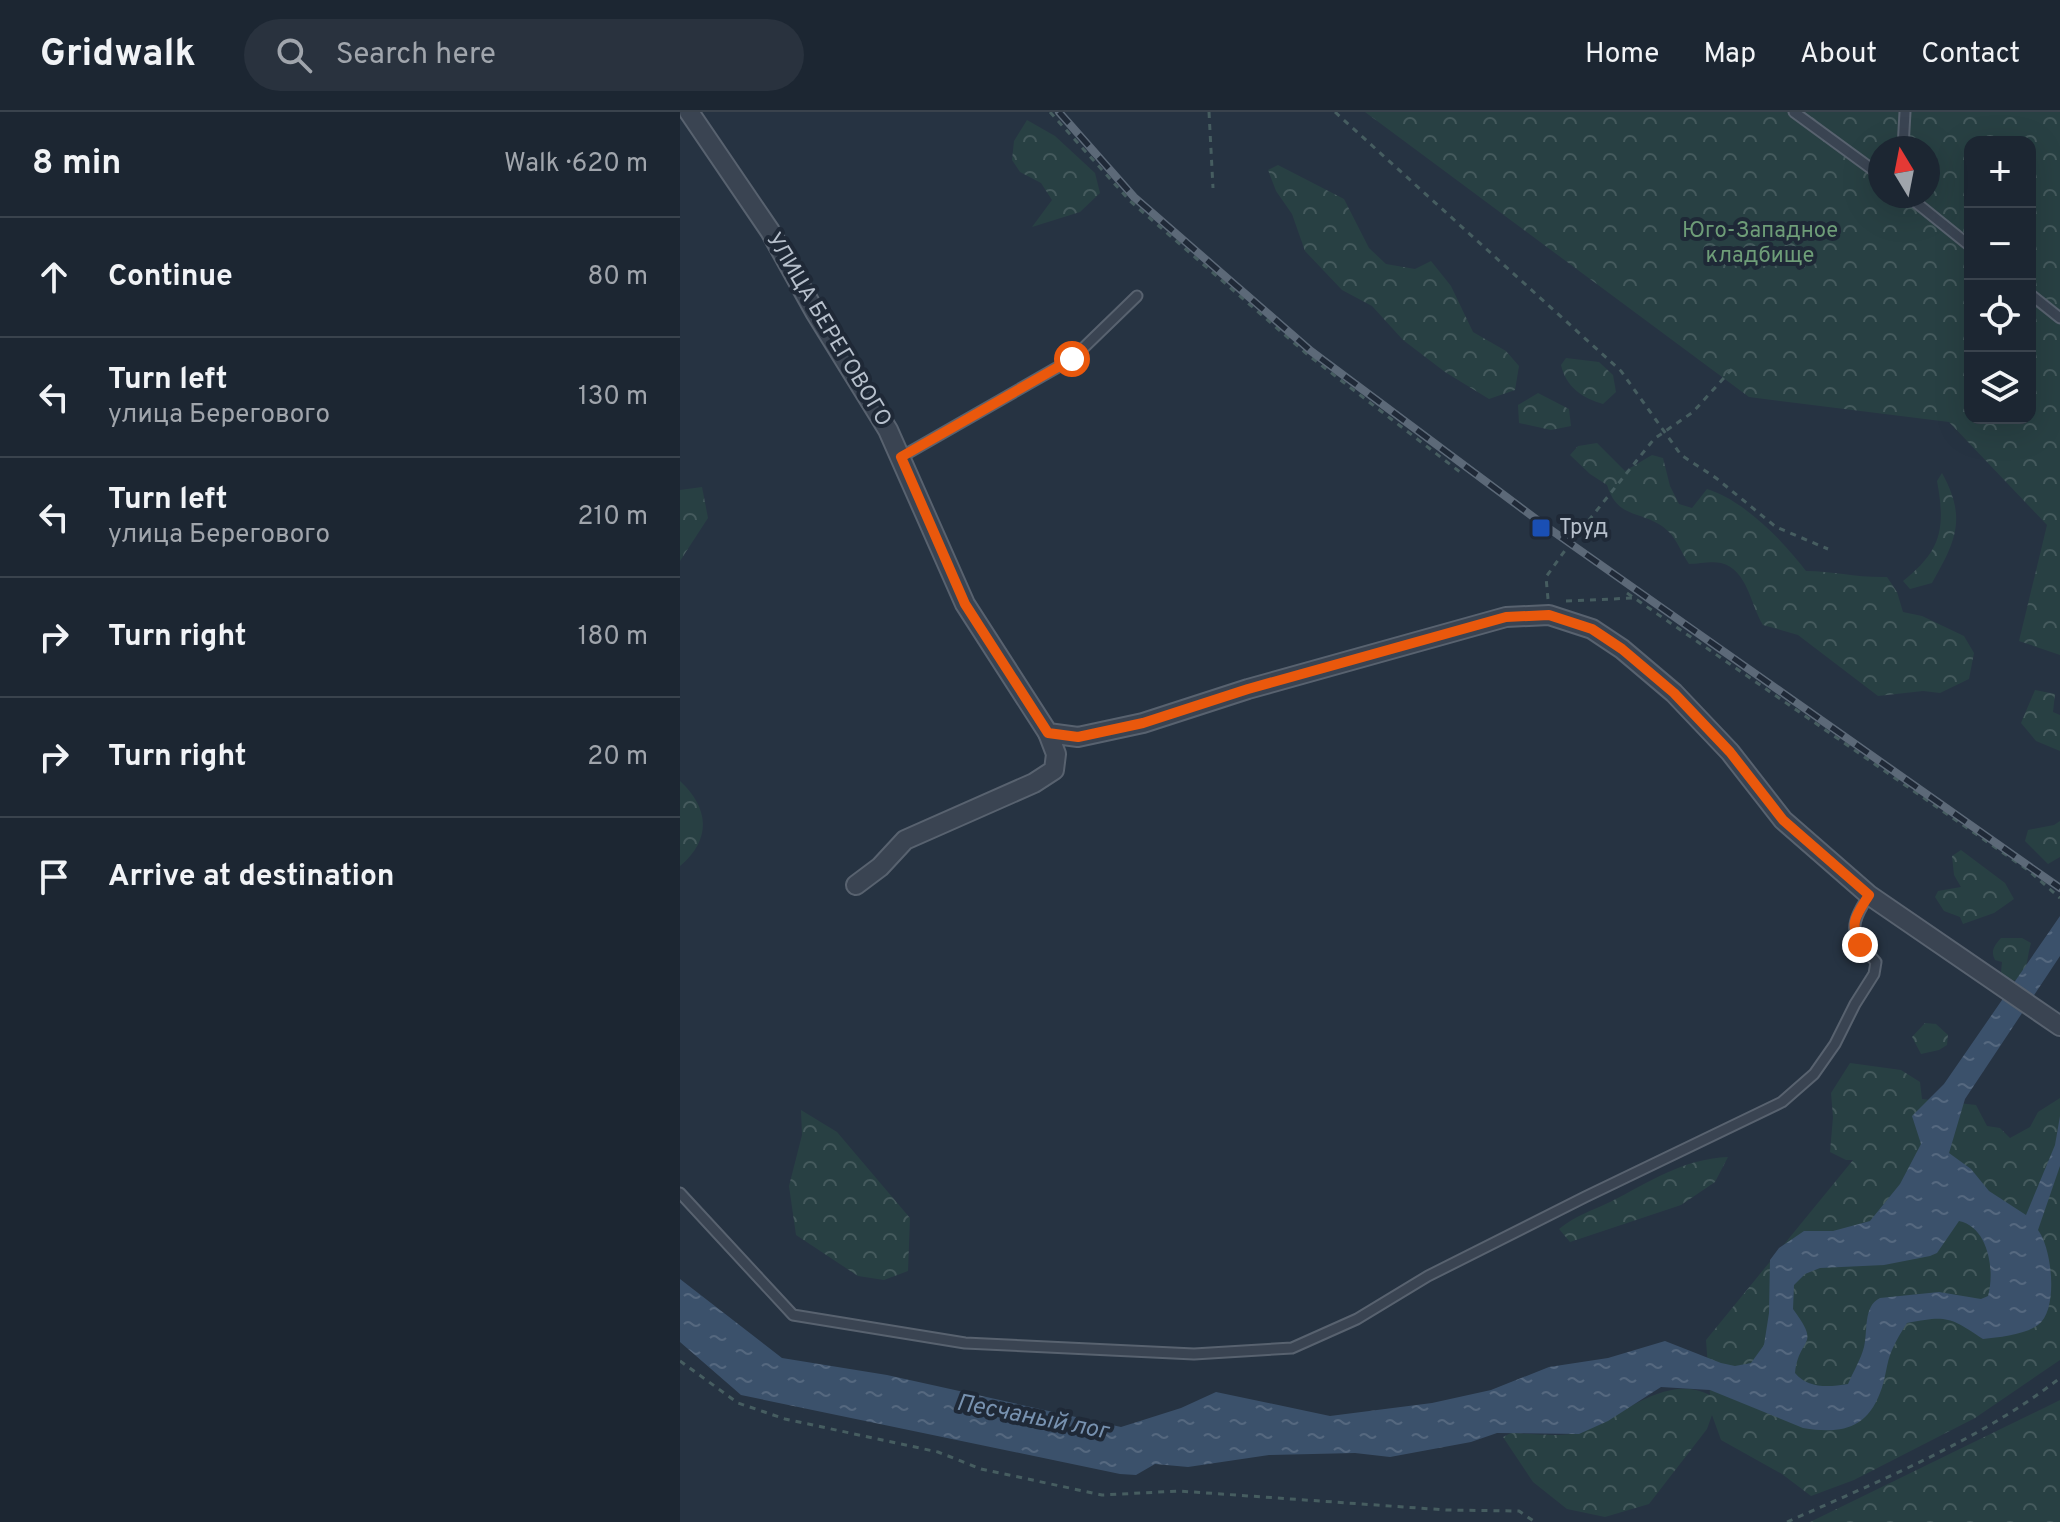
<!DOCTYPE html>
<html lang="en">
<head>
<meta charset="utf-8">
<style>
	:root { --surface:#1c2632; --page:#29323e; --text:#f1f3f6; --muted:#a0a5ac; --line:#3a434d }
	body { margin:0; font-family:Overpass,sans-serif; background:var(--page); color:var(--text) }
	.controls { position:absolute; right:24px; top:24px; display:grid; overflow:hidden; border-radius:16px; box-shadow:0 8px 32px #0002 }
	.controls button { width:72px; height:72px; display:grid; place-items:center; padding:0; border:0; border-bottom:2px solid var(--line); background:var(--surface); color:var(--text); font:40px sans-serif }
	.compass { position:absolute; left:1188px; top:24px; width:72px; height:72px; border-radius:50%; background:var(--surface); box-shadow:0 8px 32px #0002; rotate:350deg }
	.stop { position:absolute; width:24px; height:24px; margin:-18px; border:6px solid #ea580c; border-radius:50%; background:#fff }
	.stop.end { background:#ea580c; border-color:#fff; box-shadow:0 2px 8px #0008 }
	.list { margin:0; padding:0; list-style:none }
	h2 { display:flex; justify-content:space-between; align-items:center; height:104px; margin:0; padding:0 32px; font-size:34px }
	h2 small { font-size:26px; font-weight:400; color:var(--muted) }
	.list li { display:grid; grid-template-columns:52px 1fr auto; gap:24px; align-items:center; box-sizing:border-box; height:120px; padding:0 32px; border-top:2px solid var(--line) }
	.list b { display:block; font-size:30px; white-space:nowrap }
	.list p { margin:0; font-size:26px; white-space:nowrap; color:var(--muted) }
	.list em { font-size:26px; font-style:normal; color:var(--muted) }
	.icon { flex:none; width:44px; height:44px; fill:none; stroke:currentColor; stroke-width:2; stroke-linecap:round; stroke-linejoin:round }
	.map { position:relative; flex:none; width:1380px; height:1410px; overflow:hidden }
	header { display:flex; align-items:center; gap:48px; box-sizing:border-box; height:112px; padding:0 40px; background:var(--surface); border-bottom:2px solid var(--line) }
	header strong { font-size:38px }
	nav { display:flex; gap:44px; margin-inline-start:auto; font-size:28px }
	.search { width:560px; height:72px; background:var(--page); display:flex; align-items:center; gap:20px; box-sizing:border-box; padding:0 28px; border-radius:44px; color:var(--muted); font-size:30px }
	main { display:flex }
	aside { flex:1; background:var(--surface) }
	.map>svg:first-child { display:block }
	.forest { fill:url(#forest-crowns); fill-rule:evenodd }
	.water { fill:url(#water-ripples); fill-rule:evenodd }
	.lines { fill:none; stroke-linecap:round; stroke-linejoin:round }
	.service-casing { stroke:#58626f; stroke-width:13 }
	.minor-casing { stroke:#58626f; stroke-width:22 }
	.path { stroke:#465d60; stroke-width:3; stroke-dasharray:6 6; stroke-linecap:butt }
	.service { stroke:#3a4452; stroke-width:9 }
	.minor { stroke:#3a4452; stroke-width:18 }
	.rail-casing { stroke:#5c6978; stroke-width:8 }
	.rail { stroke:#1f2937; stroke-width:5; stroke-dasharray:15; stroke-linecap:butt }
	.route { stroke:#ea580c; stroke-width:10 }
	.transit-dot { fill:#1a4fb4; stroke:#1f2937; stroke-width:3 }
	.labels { text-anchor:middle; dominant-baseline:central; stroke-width:8; stroke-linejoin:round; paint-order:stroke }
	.park-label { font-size:22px; fill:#6e9d78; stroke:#1f2937 }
	.street-label { font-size:22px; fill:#b7c0cc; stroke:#1f2937 }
	.poi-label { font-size:22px; fill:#b7c0cc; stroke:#1f2937; text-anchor:start }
	.water-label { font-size:24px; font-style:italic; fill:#7791af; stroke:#1f2937 }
</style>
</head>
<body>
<header>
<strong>Gridwalk</strong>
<div class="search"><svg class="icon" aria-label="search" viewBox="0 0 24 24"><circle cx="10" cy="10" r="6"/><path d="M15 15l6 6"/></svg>Search here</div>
<nav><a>Home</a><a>Map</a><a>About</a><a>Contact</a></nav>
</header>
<main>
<aside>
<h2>8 min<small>Walk · 620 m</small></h2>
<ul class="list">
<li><svg class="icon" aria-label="ahead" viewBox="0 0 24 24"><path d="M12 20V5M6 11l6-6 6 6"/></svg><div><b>Continue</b></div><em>80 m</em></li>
<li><svg class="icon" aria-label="left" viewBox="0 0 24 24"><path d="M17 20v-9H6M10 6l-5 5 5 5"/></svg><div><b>Turn left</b><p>улица Берегового</p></div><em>130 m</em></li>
<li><svg class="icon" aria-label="left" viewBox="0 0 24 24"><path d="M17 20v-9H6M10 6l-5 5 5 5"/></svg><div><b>Turn left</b><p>улица Берегового</p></div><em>210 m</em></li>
<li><svg class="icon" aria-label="right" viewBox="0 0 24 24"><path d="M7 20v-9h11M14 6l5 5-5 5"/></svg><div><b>Turn right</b></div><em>180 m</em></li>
<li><svg class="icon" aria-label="right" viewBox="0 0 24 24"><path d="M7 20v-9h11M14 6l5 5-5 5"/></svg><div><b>Turn right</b></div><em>20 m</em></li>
<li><svg class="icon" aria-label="arrive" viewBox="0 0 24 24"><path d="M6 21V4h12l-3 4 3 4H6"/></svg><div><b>Arrive at destination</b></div></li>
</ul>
</aside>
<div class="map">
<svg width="1380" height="1410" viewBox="0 0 1380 1410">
	<defs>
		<pattern id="forest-crowns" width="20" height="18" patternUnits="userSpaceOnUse" patternTransform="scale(2)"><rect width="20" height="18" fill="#284043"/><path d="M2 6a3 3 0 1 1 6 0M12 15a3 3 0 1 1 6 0" fill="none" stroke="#455a5d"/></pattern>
		<pattern id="water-ripples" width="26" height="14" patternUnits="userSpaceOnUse" patternTransform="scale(2)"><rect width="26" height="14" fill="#3b516b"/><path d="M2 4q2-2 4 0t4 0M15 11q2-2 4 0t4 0" fill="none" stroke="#55687f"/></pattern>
	</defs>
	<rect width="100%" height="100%" fill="#263342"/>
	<g class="forest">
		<path d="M685,0H1380V543L1339,529L1367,413L1269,310L1069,285ZM1290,30H1350V306H1290ZM1200,36H1248V84H1200Z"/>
		<path d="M347,8L375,24L415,61L420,81L400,100L352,115L372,88L361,71L340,60L332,48L334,29Z"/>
		<path d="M598,53L664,87L689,136L706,152L735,157L751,149L771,174L793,220L826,239L839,254L835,278L809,287L765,260L723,228L692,194L662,178L625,139L612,102L596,79L588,58Z"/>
		<path d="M886,246L919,250L933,263L936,280L923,292C902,286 886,275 881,253Z"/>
		<path d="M858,281L889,297L891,314L871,318L839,311L838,293Z"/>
		<path d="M917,331L945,359L972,343L983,346L990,374L999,392L1012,396L1027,377C1065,389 1102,428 1126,459C1153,459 1179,466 1207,465L1217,480L1223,500L1242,504L1284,524L1294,541L1289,567L1260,581L1243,579L1198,584L1118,523L1083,513C1070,492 1068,458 1041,451C1032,449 1018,452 1009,452C1002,442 997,428 989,420C966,397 938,410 927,373L910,362L890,343L898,334Z"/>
		<path d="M1262,361C1287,406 1276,429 1252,471L1230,477L1223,469C1261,439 1266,417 1257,369Z"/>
		<path d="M22,375L28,406L0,449V378Z"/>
		<path d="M1355,578L1375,582L1373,600L1380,603V639L1356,629L1341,611Z"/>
		<path d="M0,669C29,696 32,727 0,754Z"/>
		<path d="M1380,709V745L1368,752L1345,729L1348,718L1374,713Z"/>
		<path d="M1281,738L1325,771L1334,787L1314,801L1283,812L1280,805L1264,799L1255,785L1258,779L1281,775L1274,763L1272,744Z"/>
		<path d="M1321,826H1342L1351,831C1347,844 1348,856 1341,867L1327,870L1321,860L1322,850L1315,848C1310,838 1315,833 1321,826Z"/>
		<path d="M1245,911L1256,912L1268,923L1267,933L1259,938L1241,942L1232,925Z"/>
		<path d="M1170,951L1221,958L1240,970L1242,987L1296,993L1307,1014L1320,1016L1330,1026L1350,1015L1358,1000L1380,986V1248L1295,1306L1174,1368L1131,1384L1102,1362L1041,1328L1032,1303L1027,1317L969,1392L925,1405L887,1397L853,1370L823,1325L831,1321C849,1321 883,1326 899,1320C941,1306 985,1260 1030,1283L1026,1228L1173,1048H1166L1150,1040L1153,1005L1151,981Z"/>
		<path d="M121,998L157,1020L230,1106L228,1159L204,1168L178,1164L116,1123L109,1074L122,1023Z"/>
		<path d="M1048,1045L1035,1070L1001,1093L890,1130L879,1117C895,1104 911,1099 930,1090C970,1070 1002,1047 1048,1045Z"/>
		<path d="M1380,1288V1410H1130L1364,1296Z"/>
	</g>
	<path class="water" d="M1380,804V844L1285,987L1269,1041L1291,1057L1309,1079L1346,1103L1375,1033L1380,1004V1054L1358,1118C1372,1136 1379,1198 1358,1213C1344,1223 1320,1225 1303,1227C1270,1205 1267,1203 1227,1211C1222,1219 1216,1228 1212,1238C1206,1251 1206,1267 1200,1281C1186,1318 1159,1322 1123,1316L1030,1278L981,1275L928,1309L899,1322L817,1321L791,1330L710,1345L675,1341L589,1343L508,1355L475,1352L456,1363L440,1362L61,1283L0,1230V1167L102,1246L207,1263L441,1315L501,1296L536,1280L650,1304L752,1291L811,1278L869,1255L928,1246L985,1229L1041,1251L1055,1254L1071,1251L1084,1233L1089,1201L1090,1148L1099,1136L1124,1119H1153L1190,1109L1220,1072L1241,1032L1232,1004L1264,972ZM1279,1109C1309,1115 1315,1160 1308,1184L1301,1187L1259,1180L1200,1186C1183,1194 1188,1219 1184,1235C1181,1247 1173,1260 1168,1272C1149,1275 1128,1277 1115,1261C1119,1224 1142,1236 1113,1197L1114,1173L1125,1162L1140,1156L1204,1153L1250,1144L1257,1141Z"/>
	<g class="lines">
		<g class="service-casing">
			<g id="service">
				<path d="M1114,0L1200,63"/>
				<path d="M1223,36L1225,0"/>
				<path d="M1228,84L1290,134"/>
				<path d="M1350,182L1380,206"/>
				<path d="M221,345L392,247L457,184"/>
				<path d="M0,1081L113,1203L285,1231L514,1242L612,1236L677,1207L748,1164L905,1085L1102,990L1134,962L1155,932L1175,892L1194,862L1196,850C1170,822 1168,816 1189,783"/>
			</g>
		</g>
		<g class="minor-casing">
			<g id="minor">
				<path d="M9,0L90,119L135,200L208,318L285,492L368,621L398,625L463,611L568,577L826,505L869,503L912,517L942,537L994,581L1050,640L1103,708L1189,783L1380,914"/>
				<path d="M176,773L200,755L225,728L354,671L374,658L376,642L368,621"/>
			</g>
		</g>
		<g class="path">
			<path d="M370,0L450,89L628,243L780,360"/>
			<path d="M529,0L533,76"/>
			<path d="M655,0L941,259L1001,343L1036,366L1096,415L1148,437"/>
			<path d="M901,418L974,327L1013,300L1053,256"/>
			<path d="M947,481L1348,758L1380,786"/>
			<path d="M868,487L866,465L886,437"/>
			<path d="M886,489L954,486"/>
			<path d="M0,1249L58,1291L105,1307L258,1340L301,1357L422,1383L499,1379L766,1398L839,1399L855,1410"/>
			<path d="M1107,1410C1201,1368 1299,1329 1380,1266"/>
		</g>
		<use href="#service" class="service"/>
		<use href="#minor" class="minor"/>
		<g class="rail-casing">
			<path id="rail" d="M379,0L454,85L631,239L864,413L1380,776"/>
		</g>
		<use href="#rail" class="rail"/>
	</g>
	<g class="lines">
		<path class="route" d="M392,247L221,345L285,492L368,621L398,625L463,611L568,577L826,505L869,503L912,517L942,537L994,581L1050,640L1103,708L1189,783C1176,804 1169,810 1180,833"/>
	</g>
	<rect class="transit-dot" x="851" y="406" width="20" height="20" rx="4"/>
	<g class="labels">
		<g class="park-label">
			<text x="1080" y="119">Юго-Западное<tspan x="1080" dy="25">кладбище</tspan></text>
		</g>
		<g class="street-label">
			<text transform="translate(148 218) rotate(59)">УЛИЦА БЕРЕГОВОГО</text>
		</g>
		<g class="poi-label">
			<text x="879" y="416">Труд</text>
		</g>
		<g class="water-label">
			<text transform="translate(352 1306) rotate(11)">Песчаный лог</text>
		</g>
	</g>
</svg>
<div class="controls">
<button>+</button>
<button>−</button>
<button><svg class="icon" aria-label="locate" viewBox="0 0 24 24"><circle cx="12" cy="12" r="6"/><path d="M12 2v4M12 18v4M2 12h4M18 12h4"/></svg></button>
<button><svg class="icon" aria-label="layers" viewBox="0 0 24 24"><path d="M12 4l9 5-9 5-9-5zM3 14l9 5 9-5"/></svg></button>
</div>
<svg class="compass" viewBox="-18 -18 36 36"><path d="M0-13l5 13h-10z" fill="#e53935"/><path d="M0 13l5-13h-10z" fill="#a0a5ac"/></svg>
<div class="stop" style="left:392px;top:247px"></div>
<div class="stop end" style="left:1180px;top:833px"></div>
</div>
</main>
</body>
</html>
